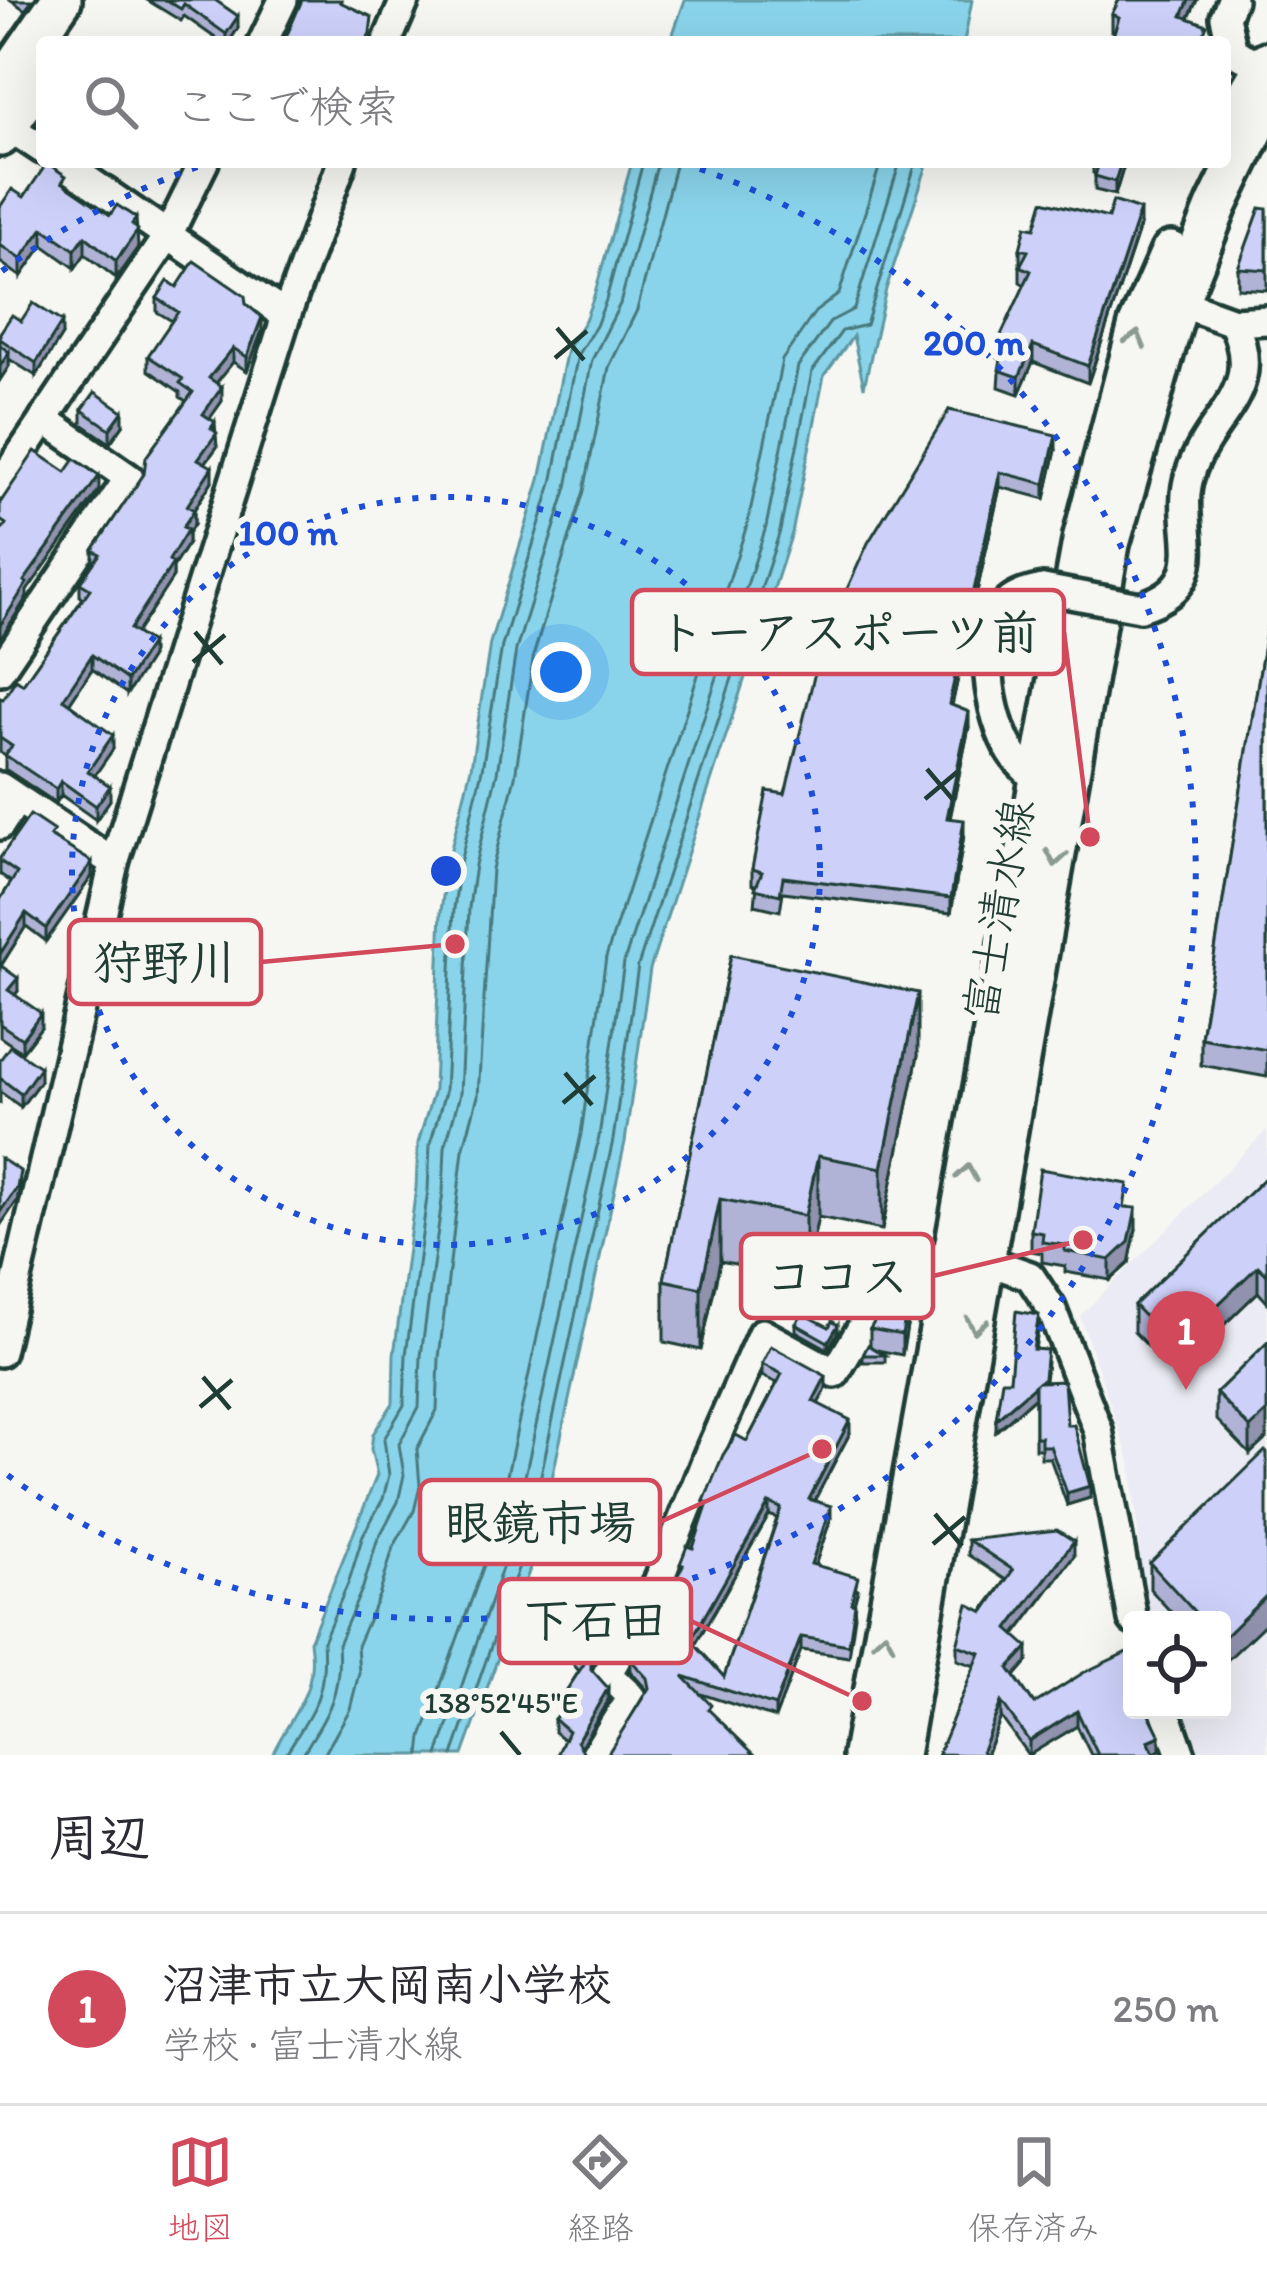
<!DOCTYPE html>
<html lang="ja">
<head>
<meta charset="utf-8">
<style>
	:root { --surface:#fff; --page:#f2f2f3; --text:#2b2b33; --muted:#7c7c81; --line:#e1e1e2; --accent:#d1495b }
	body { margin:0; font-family:Itim,"Klee One",sans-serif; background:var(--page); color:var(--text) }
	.controls { position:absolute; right:36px; bottom:36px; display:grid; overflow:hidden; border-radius:12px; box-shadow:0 12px 48px #0002 }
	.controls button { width:108px; height:108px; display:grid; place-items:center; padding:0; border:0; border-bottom:3px solid var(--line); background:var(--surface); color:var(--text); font:60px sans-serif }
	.you { position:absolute; left:561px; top:672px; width:42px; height:42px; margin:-30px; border:9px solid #fff; border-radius:50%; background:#1a73e8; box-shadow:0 0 0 18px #1a73e833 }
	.badge { display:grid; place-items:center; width:78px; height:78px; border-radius:50%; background:var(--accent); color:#fff; font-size:39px; font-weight:700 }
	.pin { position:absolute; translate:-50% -99px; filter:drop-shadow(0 3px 6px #0008) }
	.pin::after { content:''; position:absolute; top:63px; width:42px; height:36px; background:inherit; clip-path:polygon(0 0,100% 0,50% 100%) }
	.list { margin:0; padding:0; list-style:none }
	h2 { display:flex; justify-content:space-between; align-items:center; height:156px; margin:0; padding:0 48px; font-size:51px }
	h2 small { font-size:39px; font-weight:400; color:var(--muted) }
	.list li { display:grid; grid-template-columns:78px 1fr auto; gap:36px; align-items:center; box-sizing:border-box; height:192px; padding:0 48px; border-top:3px solid var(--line) }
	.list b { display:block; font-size:45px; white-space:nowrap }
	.list p { margin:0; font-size:39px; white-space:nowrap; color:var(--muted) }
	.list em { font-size:39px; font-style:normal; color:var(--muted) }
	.icon { flex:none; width:66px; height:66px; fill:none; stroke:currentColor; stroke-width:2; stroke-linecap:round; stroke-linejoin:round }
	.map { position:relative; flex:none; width:1267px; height:1755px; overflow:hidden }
	.search { position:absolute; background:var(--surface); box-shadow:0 12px 48px #0002; left:36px; right:36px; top:36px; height:132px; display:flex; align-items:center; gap:30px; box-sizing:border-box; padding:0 42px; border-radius:12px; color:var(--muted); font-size:45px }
	.sheet { height:348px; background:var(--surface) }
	nav { display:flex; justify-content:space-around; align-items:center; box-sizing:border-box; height:168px; border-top:3px solid var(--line); background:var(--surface); font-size:33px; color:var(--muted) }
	nav a { display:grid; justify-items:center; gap:6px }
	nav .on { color:var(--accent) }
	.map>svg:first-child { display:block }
	.built { fill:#eaebf4 }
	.water { fill:#8ad4eb; stroke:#5f98a2; stroke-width:3 }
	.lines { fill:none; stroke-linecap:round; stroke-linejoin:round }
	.shore { stroke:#4a797d; stroke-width:3 }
	.minor-casing { stroke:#1f3d34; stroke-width:36 }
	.secondary-casing { stroke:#1f3d34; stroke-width:48 }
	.minor { stroke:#f6f6f2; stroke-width:27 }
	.secondary { stroke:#f6f6f2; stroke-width:39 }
	.minor-bridge-casing { stroke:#1f3d34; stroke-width:36; stroke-linecap:butt }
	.minor-bridge { stroke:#f6f6f2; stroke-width:27 }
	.wall { fill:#b0b3d6; stroke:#1f3d34; stroke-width:3; fill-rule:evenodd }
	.shaded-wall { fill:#9092ae; stroke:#1f3d34; stroke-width:3 }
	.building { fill:#cdd0f9; stroke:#1f3d34; stroke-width:3; fill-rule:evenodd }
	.oneway { stroke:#8a9a93 }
	.ticks { fill:none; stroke:#1f3d34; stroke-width:4.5 }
	.ring { fill:none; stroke:#1d4ed8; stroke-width:6; stroke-dasharray:6 12 }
	.labels { text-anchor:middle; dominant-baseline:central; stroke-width:12; stroke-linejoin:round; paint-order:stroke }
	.street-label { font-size:45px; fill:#1f3d34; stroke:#f6f6f2 }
	.ticks-label { font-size:30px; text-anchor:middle; fill:#1f3d34; stroke:#f6f6f2; stroke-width:12; stroke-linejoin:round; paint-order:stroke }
	.centre { fill:#1d4ed8; stroke:#f6f6f2; stroke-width:6 }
	.ring-label { font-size:36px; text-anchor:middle; font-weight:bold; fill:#1d4ed8; stroke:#f6f6f2; stroke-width:12; stroke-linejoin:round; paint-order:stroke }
	.leader { fill:none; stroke:#d1495b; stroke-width:4.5 }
	.callout-dot { fill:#d1495b; stroke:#f6f6f2; stroke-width:4.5 }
	.callout { fill:#f6f6f2; stroke:#d1495b; stroke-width:4.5 }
	.callout-label { font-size:48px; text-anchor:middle; font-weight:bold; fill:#1f3d34 }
</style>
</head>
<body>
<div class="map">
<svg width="1267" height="1755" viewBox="0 0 1267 1755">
	<rect width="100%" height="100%" fill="#f6f6f2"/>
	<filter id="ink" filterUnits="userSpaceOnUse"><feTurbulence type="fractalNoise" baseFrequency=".00833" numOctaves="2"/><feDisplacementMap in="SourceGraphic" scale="24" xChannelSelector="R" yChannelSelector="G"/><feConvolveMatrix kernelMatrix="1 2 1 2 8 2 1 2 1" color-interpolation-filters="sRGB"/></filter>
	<g filter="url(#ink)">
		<path class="built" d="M1267,1130V1755H1195L1180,1710H1222V1620H1151L1145,1601L1131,1464L1080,1316Z"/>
		<g class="water">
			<path d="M685,0H972L964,42H670Z"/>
			<path d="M632,162H928L886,289L864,387L853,336L824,376L792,533L650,969L625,1142L536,1552L463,1755H272C293,1710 318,1695 310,1641L377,1475L371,1449L373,1434L393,1403L394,1355L416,1188L418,1143L434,1090L441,911L448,861L471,768L490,643L540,480L567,349L585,320L594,296Z"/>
		</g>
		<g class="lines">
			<g class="shore">
				<path d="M285,1755C313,1710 327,1696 323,1641L349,1581L363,1535L383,1499L389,1475L384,1439L404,1405L406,1355L428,1190L430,1145L445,1092L454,909L460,863L482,770L502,646L552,483L578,354L596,326L606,300L643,162"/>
				<path d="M302,1755C328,1714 342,1693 338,1644L363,1587L377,1541L398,1502L404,1475L399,1444L419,1407L421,1356L443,1192L445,1147L460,1094L469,908L475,865L497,773L516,650L567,487L592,360L620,304L658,162"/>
				<path d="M324,1755L350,1709L359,1673L357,1646L380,1593L393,1548L414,1511L420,1486L417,1449L437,1410L439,1358L463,1150L478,1096L492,869L515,777L534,653L584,491L609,367L637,310L676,162"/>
				<path d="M420,1755L422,1737L493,1540L581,1134L606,957L748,522L782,360L815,312L839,294L881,162"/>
				<path d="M438,1755L510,1545L599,1137L624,962L766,527L798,366L831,321L854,309L900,162"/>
				<path d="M453,1755L525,1549L613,1140L638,966L780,531L812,372L842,331L866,325L916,162"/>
			</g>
			<g class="minor-casing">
				<g id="minor">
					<path d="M1232,0L1225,17L1233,52L1267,68"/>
					<path d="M263,42L283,0"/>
					<path d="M387,42L405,0"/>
					<path d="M0,121L42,149"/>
					<path d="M61,162L286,316"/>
					<path d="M1178,302L1233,322L1267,320"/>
					<path d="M0,485L168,235L204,162"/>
					<path d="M1140,607C1220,583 1172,526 1190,474C1209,414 1267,393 1233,322"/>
					<path d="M0,670L129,478L44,419"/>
					<path d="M1037,780C1029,772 1018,763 1012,753C989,718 975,634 1008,603C1018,594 1031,592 1043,589"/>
					<path d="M0,787L114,863"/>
					<path d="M0,825L17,799"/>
					<path d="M0,1352L114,863L286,316L342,162"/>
					<path d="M1165,1710L1181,1755"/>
					<path d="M595,1755L631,1697L607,1674L650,1602L709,1453L762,1333L835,1373L893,1275L914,1260L952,1255L987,1261L1030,1276L1051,1308L1098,1430L1133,1620"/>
				</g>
			</g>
			<g class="secondary-casing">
				<g id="secondary">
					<path d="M0,89L61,0"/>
					<path d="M1234,119L1267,62"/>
					<path d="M0,136L42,74"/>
					<path d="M863,1755L1084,536L1139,325L1171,252"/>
					<path d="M898,1755L1109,544L1178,302L1217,205L1267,102"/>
				</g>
			</g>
			<use href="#minor" class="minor"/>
			<use href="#secondary" class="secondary"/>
			<g class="minor-bridge-casing">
				<path id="minor-bridge" d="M1043,589L1140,607"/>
			</g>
			<use href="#minor-bridge" class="minor-bridge"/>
		</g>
		<g class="wall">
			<path d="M11,0H33L25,10Z"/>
			<path d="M147,0H215L238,28L229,42H221L184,16L181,21Z"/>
			<path d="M1119,0H1197L1189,18L1207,41L1112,31V14Z"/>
			<path d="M1093,162H1125L1115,195L1095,190V174L1093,173Z"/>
			<path d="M66,185L110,215L136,228L138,247L116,278L85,254L75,268L43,245L21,277L0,262V207L24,197Z"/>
			<path d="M1267,209V290L1238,288V268Z"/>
			<path d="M1140,226L1088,383L1033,362L1019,394L999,387L1001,359L998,358V342L1025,285L1020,282V249L1035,228Z"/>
			<path d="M177,287L246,304L262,331L247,371L233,362L216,383L222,401L209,419L215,431L217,447L205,463L212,481L194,510V524L188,533V543L173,567V577L136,633L151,657L127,694L92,669L69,704L113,749L95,775L110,800L96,820L61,795L56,803L5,769V755L0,752V697L3,699L23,684L83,598L80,596V583L93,564V550L144,474L186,401L180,397V392L148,370V356L172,321L157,312V298Z"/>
			<path d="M21,321L62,335L36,376L9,359V366L0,380V333Z"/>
			<path d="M82,410L123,425L110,443L82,424Z"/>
			<path d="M949,410L1056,450L1045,499L1000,487L952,705L969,727L950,818L964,835L951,913L783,892L780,911L755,905L757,886L752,884V869Z"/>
			<path d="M1267,626V1077L1201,1065V1038Z"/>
			<path d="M54,838L92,876L46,941L26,926L1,966L18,991L15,995L41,1027L22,1052L0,1037V900L11,882L0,874V858Z"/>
			<path d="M731,955L918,1055L882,1230L818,1217L805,1278L720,1261L701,1350L664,1342V1280Z"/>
			<path d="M0,1060L40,1081L21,1107L0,1092V1105Z"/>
			<path d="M1267,1176V1302L1258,1292L1174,1373L1134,1332V1305Z"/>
			<path d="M1128,1207L1136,1229L1129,1263L1110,1280L1065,1272V1266L1042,1262V1253L1031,1251V1231Z"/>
			<path d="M915,1281L902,1355L877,1350L885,1355V1362H863V1355L870,1346V1329Z"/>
			<path d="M796,1324L838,1332L828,1349L796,1331Z"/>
			<path d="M1039,1326L1035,1349L1047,1362L1045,1381L1067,1425L1090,1498L1067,1505L1050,1458H1041V1449H1035V1397L996,1431L1010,1380Z"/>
			<path d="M1267,1343L1250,1454L1216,1419V1393Z"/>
			<path d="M762,1364L826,1389L818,1403L850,1433L814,1500L831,1518L815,1565L858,1589L854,1604L855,1616L849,1657L801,1650L775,1718L701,1694L610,1753L647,1690L630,1671V1659L654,1651L675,1615L666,1610V1598L680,1572V1564L693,1548L704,1513V1501L747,1441L777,1383L762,1376ZM769,1515L777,1518L724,1677L695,1645Z"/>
			<path d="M968,1540L1074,1556L1015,1635L1028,1661L1015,1676L1034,1704L1132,1710L1160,1750L1154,1753L1155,1755H1091L1077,1726L1028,1755L1001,1717L986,1755H938L975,1666L957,1660V1645L1006,1580L968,1555Z"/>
			<path d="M1150,1563L1222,1620H1178L1150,1589Z"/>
			<path d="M599,1602L629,1603L591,1666V1669L608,1700L581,1747L564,1740L554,1732V1719L557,1716V1705L579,1671L573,1664V1652L583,1642L602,1616L599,1615Z"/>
		</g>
		<g class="shaded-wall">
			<path d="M1189,0H1197L1182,32V16Z"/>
			<path d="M238,16V28L229,42H226V34Z"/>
			<path d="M1121,162H1125L1115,195V182Z"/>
			<path d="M1140,210V226L1088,383V366Z"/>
			<path d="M136,218L138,247L116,278V261L132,224Z"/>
			<path d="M43,228V245L21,277V259Z"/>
			<path d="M85,236V254L75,268V250Z"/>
			<path d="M262,317V331L247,371V357Z"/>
			<path d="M62,322V335L36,376V363Z"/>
			<path d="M1033,345V362L1019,394V377Z"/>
			<path d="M233,348V362L209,392V378Z"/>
			<path d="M9,352V366L0,380V366Z"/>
			<path d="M222,387V401L203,428V414Z"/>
			<path d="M123,411V425L110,443V429Z"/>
			<path d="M215,422L217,447L198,473V459Z"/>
			<path d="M1056,435V450L1045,499V484Z"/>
			<path d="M212,467V481L194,510V524L188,533V543L173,567V577L130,643V629L169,560L183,527L187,506Z"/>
			<path d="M1000,472V487L949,719V704Z"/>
			<path d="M99,476V490L27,591V597L0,640V626L24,581Z"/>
			<path d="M151,643V657L127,694V680Z"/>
			<path d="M92,655V669L63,713V699Z"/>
			<path d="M969,712V727L947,833V818Z"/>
			<path d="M113,735V749L88,785V771Z"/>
			<path d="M61,781V795L56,803V789Z"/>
			<path d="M110,786V800L96,820V806Z"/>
			<path d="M964,820V835L951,913V898Z"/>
			<path d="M92,862V876L46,941V928Z"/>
			<path d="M26,913V926L0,967V954Z"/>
			<path d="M18,978V991L8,1004V990Z"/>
			<path d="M918,993V1055L882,1230V1168Z"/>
			<path d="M41,1013V1027L22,1052V1039Z"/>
			<path d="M40,1067V1081L21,1107V1094Z"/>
			<path d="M818,1156V1217L805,1278V1216Z"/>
			<path d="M20,1171V1185L17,1201L0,1226V1212Z"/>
			<path d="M720,1199V1261L701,1350V1288Z"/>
			<path d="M1136,1208V1229L1129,1263L1110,1280V1260Z"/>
			<path d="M915,1261V1281L902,1355V1335Z"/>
			<path d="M1258,1266V1292L1174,1373V1347Z"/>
			<path d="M838,1325V1332L828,1349V1342Z"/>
			<path d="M826,1376V1389L813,1413V1401Z"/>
			<path d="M1035,1385V1397L996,1431V1419Z"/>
			<path d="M1267,1412V1438L1250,1454V1428Z"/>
			<path d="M850,1420V1433L809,1511V1499Z"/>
			<path d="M1090,1486V1498L1067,1505V1493Z"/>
			<path d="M769,1503V1515L691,1652V1640Z"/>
			<path d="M831,1506V1518L811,1577V1564Z"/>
			<path d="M1074,1541V1556L1008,1644V1629Z"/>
			<path d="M629,1591V1603L591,1666V1653Z"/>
			<path d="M1267,1595V1622L1222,1665V1639Z"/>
			<path d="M801,1637V1650L775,1718V1706Z"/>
			<path d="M1028,1647V1661L1009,1683V1668Z"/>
			<path d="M608,1688V1700L577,1753V1741Z"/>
			<path d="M1001,1702V1717L986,1755H982V1750Z"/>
			<path d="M1077,1711V1726L1029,1755V1741Z"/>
			<path d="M1160,1736V1750L1150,1755L1148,1741Z"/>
		</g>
		<g class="building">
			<path d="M166,0H215L238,16L226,34L184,4L181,9Z"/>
			<path d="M302,0H341L340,2L372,17L370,33L366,42H284Z"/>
			<path d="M1119,0H1189L1182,16L1207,25L1200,42H1111L1119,17L1112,14Z"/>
			<path d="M1099,162H1121L1115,182L1095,176Z"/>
			<path d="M47,163L66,176L62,182L110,215L117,205L136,218L132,224L138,230L116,261L85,236L75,250L43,228L21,259L0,245V207L12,189L24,197Z"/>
			<path d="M1043,201L1108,218L1113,201L1140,210L1088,366L1033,345L1019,377L999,370L1004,344L998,342L1031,271L1020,266L1028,251L1020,249L1026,226L1035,228Z"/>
			<path d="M1260,208L1267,209V270L1238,268Z"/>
			<path d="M194,261L245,296L246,304L262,317L247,357L233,348L209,378L222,387L203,414L215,422L211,428L217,433L198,459L212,467L187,506L194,510L183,527L188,529L169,560L173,563L130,629L151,643L127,680L92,655L63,699L113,735L88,771L110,786L96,806L61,781L56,789L5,755L12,746L0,738V697L3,699L16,679L23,684L90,589L80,583L100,554L93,550L144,474L146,457L193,392L180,383L183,379L148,356L178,312L157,298L168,281L177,287Z"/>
			<path d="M33,303L62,322L36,363L0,339V333L12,315L21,321Z"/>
			<path d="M0,345L9,352L0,366Z"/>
			<path d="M95,392L123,411L110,429L82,410Z"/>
			<path d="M949,410L1056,435L1045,484L1000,472L949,704L969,712L947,818L964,820L951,898L783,877L780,895L755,889L762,872L752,869L767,791L785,794L822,644L868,543Z"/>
			<path d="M35,451L66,472L75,459L99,476L24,581L27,583L0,626V533L6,524L0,520V503Z"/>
			<path d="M1267,626V1050L1201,1038Z"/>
			<path d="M30,815L54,831L50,836L92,862L46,928L26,913L0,954V900L17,873L0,861V858Z"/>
			<path d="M731,955L918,993L882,1168L818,1156L805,1216L720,1199L701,1288L664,1280Z"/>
			<path d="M0,965L18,978L8,990L41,1013L22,1039L0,1024Z"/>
			<path d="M10,1046L40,1067L21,1094L0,1078V1060Z"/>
			<path d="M0,1158L20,1171L17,1188L0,1212Z"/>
			<path d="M1040,1169L1128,1184L1124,1207L1136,1208L1129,1242L1110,1260L1065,1251V1245L1042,1242L1043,1233L1031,1231Z"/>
			<path d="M1267,1176V1275L1258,1266L1174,1347L1134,1305Z"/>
			<path d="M915,1261L902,1335L870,1329L906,1268Z"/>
			<path d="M1016,1311L1039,1315L1033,1349L1047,1350L1044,1378L1039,1382L1064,1381L1067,1425H1074L1090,1486L1067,1493L1050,1446H1041V1437H1035V1385L996,1419L1002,1380H1010Z"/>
			<path d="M802,1313L829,1327L832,1321L838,1325L828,1342L796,1324Z"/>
			<path d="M1267,1343V1412L1250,1428L1216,1393Z"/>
			<path d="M868,1345L885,1355H863Z"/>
			<path d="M771,1346L826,1376L813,1401L850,1420L809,1499L831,1506L811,1564L858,1577L851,1603L855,1604L849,1645L801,1637L775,1706L683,1676L711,1705L708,1709L755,1755H607L649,1688L647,1678L630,1659L640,1642L654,1651L680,1605L666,1598L683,1565L680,1564L687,1546L693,1548L708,1503L704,1501L723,1455L736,1435L747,1441L782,1374L762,1364ZM769,1503L781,1508L724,1677L691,1640Z"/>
			<path d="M1265,1451L1267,1453V1595L1222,1639V1620H1202L1150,1563Z"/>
			<path d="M1057,1530L1074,1541L1008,1629L1028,1647L1009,1668L1034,1704L1083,1673L1129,1651L1132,1657V1710H1147L1160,1736L1148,1741L1155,1755H1098L1077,1711L1029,1741L1001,1702L982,1750L984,1755L938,1754L980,1653L957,1645L968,1604L984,1612L1013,1570L968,1540Z"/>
			<path d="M609,1582L629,1591L591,1653V1669L608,1688L577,1741L585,1755H557L568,1731L554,1719L563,1709L557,1705L584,1664L573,1652L583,1642L588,1629L611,1608L599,1602Z"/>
		</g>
		<defs><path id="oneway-chevron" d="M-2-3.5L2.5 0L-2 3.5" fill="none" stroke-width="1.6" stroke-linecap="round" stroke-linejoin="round" transform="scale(3)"/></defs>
		<g class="oneway">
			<use href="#oneway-chevron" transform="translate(1136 339) rotate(-74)"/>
			<use href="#oneway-chevron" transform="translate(1056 858) rotate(100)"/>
			<use href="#oneway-chevron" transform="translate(967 1173) rotate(-80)"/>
			<use href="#oneway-chevron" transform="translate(976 1325) rotate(100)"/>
			<use href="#oneway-chevron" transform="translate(884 1640) rotate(-80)"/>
		</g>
	</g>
	<path class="ticks" d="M557,328L584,360M555,358L587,331M195,632L222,664M193,662L225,635M927,769L954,801M925,799L957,772M565,1073L592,1105M563,1103L595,1076M203,1377L230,1409M200,1407L232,1380M935,1514L962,1546M933,1544L965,1517M501,1732L520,1755"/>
	<g class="ring">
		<circle cx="446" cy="871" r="374"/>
		<path d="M2 271A747 747 0 0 1 209 163M683 163A747 747 0 1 1 2 1471"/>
	</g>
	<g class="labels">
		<g class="street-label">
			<text transform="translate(998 910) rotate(-80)">富士清水線</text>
		</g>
	</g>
	<g class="ticks-label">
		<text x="501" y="1713">138°52'45"E</text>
	</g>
	<circle cx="446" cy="871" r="18" class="centre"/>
	<g class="ring-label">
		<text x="974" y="355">200 m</text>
		<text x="288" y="545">100 m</text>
	</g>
	<path class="leader" d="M1090 837L1064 632M455 944L261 962M1083 1240L933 1276M822 1449L660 1522M862 1701L691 1621"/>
	<g class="callout-dot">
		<circle cx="1090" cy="837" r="12"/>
		<circle cx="455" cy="944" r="12"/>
		<circle cx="1083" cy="1240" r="12"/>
		<circle cx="822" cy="1449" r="12"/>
		<circle cx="862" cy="1701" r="12"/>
	</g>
	<g class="callout">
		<rect x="632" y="590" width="432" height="84" rx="12"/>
		<rect x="69" y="920" width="192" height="84" rx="12"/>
		<rect x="741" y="1234" width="192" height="84" rx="12"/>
		<rect x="420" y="1480" width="240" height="84" rx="12"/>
		<rect x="499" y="1579" width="192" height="84" rx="12"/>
	</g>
	<g class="callout-label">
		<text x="848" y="649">トーアスポーツ前</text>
		<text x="165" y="979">狩野川</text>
		<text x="837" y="1293">ココス</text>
		<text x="540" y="1539">眼鏡市場</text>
		<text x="595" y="1637">下石田</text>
	</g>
</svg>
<div class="controls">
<button><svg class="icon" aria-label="locate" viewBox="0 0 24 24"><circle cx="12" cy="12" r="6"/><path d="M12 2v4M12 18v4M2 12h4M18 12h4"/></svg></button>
</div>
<div class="you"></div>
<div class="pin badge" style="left:1186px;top:1390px">1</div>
<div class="search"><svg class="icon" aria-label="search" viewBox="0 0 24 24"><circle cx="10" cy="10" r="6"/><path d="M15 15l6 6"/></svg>ここで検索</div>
</div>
<section class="sheet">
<h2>周辺<small></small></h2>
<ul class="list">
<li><span class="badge">1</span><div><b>沼津市立大岡南小学校</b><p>学校 · 富士清水線</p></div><em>250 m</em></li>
</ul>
</section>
<nav>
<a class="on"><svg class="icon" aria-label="map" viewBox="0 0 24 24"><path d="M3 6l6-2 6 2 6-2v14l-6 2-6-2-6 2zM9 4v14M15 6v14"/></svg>地図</a>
<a><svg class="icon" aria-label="directions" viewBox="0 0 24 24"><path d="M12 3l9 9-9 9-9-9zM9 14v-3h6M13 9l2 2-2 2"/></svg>経路</a>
<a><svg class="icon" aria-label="saved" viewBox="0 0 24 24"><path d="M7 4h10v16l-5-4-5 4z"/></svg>保存済み</a>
</nav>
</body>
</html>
